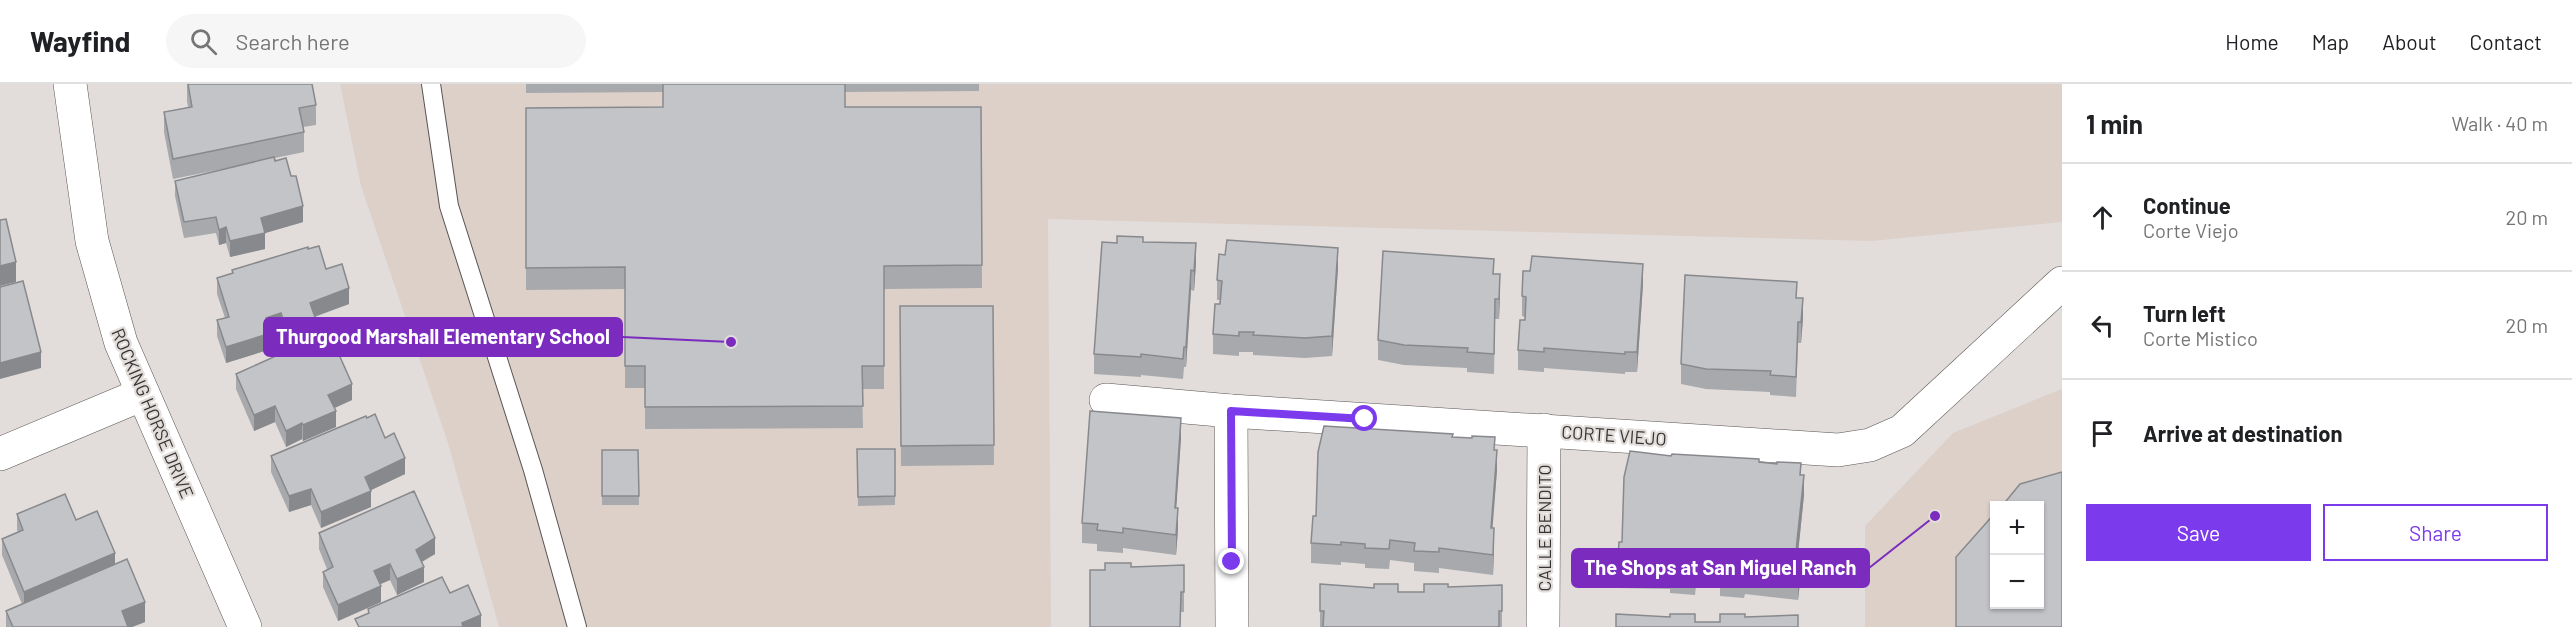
<!DOCTYPE html>
<html lang="en">
<head>
<meta charset="utf-8">
<style>
	:root { --surface:#fff; --page:#f6f6f6; --text:#202124; --muted:#757577; --line:#e0e0e0; --accent:#7c3aed }
	body { margin:0; font-family:Barlow,sans-serif; background:var(--page); color:var(--text) }
	.controls { position:absolute; right:18px; bottom:18px; display:grid; overflow:hidden; border-radius:0px; box-shadow:0 2px 4px #0004 }
	.controls button { width:54px; height:54px; display:grid; place-items:center; padding:0; border:0; border-bottom:2px solid var(--line); background:var(--surface); color:var(--text); font:30px sans-serif }
	.stop { position:absolute; width:18px; height:18px; margin:-14px; border:4px solid #7c3aed; border-radius:50%; background:#fff }
	.stop.end { background:#7c3aed; border-color:#fff; box-shadow:0 2px 6px #0008 }
	.list { margin:0; padding:0; list-style:none }
	h2 { display:flex; justify-content:space-between; align-items:center; height:78px; margin:0; padding:0 24px; font-size:26px }
	h2 small { font-size:20px; font-weight:400; color:var(--muted) }
	.list li { display:grid; grid-template-columns:39px 1fr auto; gap:18px; align-items:center; box-sizing:border-box; height:108px; padding:0 24px; border-top:2px solid var(--line) }
	.list b { display:block; font-size:22px; white-space:nowrap }
	.list p { margin:0; font-size:20px; white-space:nowrap; color:var(--muted) }
	.list em { font-size:20px; font-style:normal; color:var(--muted) }
	.actions { display:flex; gap:12px; padding:18px 24px }
	.actions a { flex:1; padding:14px 0; border:2px solid var(--accent); border-radius:0px; text-align:center; font-size:21px; color:var(--accent) }
	.actions .main { background:var(--accent); color:#fff }
	.icon { flex:none; width:33px; height:33px; fill:none; stroke:currentColor; stroke-width:2; stroke-linecap:round; stroke-linejoin:round }
	.map { position:relative; flex:none; width:2062px; height:543px; overflow:hidden }
	header { display:flex; align-items:center; gap:36px; box-sizing:border-box; height:84px; padding:0 30px; background:var(--surface); border-bottom:2px solid var(--line) }
	header strong { font-size:28px }
	nav { display:flex; gap:33px; margin-inline-start:auto; font-size:21px }
	.search { width:420px; height:54px; background:var(--page); display:flex; align-items:center; gap:15px; box-sizing:border-box; padding:0 21px; border-radius:33px; color:var(--muted); font-size:22px }
	main { display:flex }
	aside { flex:1; background:var(--surface) }
	.map>svg:first-child { display:block }
	.built { fill:#dcd0c9; fill-rule:evenodd }
	.lines { fill:none; stroke-linecap:round; stroke-linejoin:round }
	.lane-casing { stroke:#595553; stroke-width:20 }
	.street-casing { stroke:#595553; stroke-width:34 }
	.lane { stroke:#fff; stroke-width:18 }
	.street { stroke:#fff; stroke-width:33 }
	.wall { fill:#a7a9ac }
	.shaded-wall { fill:#88898c }
	.building { fill:#c2c4c8; stroke:#88898c; stroke-width:1.5 }
	.route { stroke:#7c3aed; stroke-width:8 }
	.labels { text-anchor:middle; dominant-baseline:central; stroke-width:4.5; stroke-linejoin:round; paint-order:stroke }
	.street-label { font-size:18px; fill:#353433; stroke:#e2dddb }
	.leader { fill:none; stroke:#7b2cbf; stroke-width:2 }
	.callout-dot { fill:#7b2cbf; stroke:#e2dddb; stroke-width:2 }
	.callout { fill:#7b2cbf; stroke:#7b2cbf; stroke-width:2 }
	.callout-label { font-size:20px; text-anchor:middle; font-weight:bold; fill:#fff }
</style>
</head>
<body>
<header>
<strong>Wayfind</strong>
<div class="search"><svg class="icon" aria-label="search" viewBox="0 0 24 24"><circle cx="10" cy="10" r="6"/><path d="M15 15l6 6"/></svg>Search here</div>
<nav><a>Home</a><a>Map</a><a>About</a><a>Contact</a></nav>
</header>
<main>
<div class="map">
<svg width="2062" height="543" viewBox="0 0 2062 543">
	<rect width="100%" height="100%" fill="#e2dddb"/>
	<g class="built">
		<path d="M340,0H2062V138L1872,157L1048,135L1051,543H499L448,359L361,102Z"/>
		<path d="M2062,305V543H1865V442L1953,349ZM1994,422H2040V520H1994Z"/>
	</g>
	<g class="lines">
		<g class="lane-casing">
			<path id="lane" d="M431,0L449,122L533,386L577,543"/>
		</g>
		<g class="street-casing">
			<g id="street">
				<path d="M70,0L92,157L121,259L245,543"/>
				<path d="M1106,316L1231,327L1838,366L1870,361L1902,347L2062,199"/>
				<path d="M1231,327L1232,543"/>
				<path d="M0,370L143,310"/>
				<path d="M1543,543L1544,346"/>
			</g>
		</g>
		<use href="#lane" class="lane"/>
		<use href="#street" class="street"/>
	</g>
	<g class="wall">
		<path d="M187,0H312L316,21V41L303,43L304,48V68L275,74L303,138L265,149V165L230,173L226,159L219,161L216,149L184,154L175,112V97L242,81L173,95L164,48V28L188,23L187,17Z"/>
		<path d="M526,0H979V7L845,8V23H981L982,204L884,205V305H862L863,344L645,345V304H625V205L526,206V24L663,23V8L526,9Z"/>
		<path d="M1143,158L1196,179L1194,207L1191,206L1186,283H1184L1183,295L1141,291V293L1094,290V270L1117,159Z"/>
		<path d="M308,165L326,185L349,220L315,233L316,251L286,260L281,244L271,248V265L226,279L217,252V236L225,234L217,210V194L232,189V186Z"/>
		<path d="M1338,184L1332,272L1305,274L1253,271V268H1239V272L1213,270V250L1220,216H1217V196Z"/>
		<path d="M1494,190L1500,210L1499,235H1495L1494,290L1467,288V284L1404,281L1378,276V256Z"/>
		<path d="M1643,200L1637,288H1625V290L1544,284V288L1518,286V266L1525,233L1522,232V212Z"/>
		<path d="M1797,214L1803,234L1801,259H1798L1796,313L1770,311V308L1706,305L1681,300V280Z"/>
		<path d="M900,222H993L994,381L901,382Z"/>
		<path d="M236,290L352,316L334,324L336,343L303,357L302,355L286,363L275,338L254,347L236,305Z"/>
		<path d="M367,334L385,354L405,390L371,406V423L321,444L311,421L289,428L271,388V372Z"/>
		<path d="M1453,353L1495,366L1497,386L1492,444L1494,464L1493,491L1439,484V489L1414,487V479L1390,476L1389,485L1365,484V480L1341,478V481L1311,479V459L1316,432Z"/>
		<path d="M1181,354L1176,424L1178,445L1176,471L1123,464V469L1097,467V460L1082,459V439Z"/>
		<path d="M857,365H895V421L858,422Z"/>
		<path d="M602,366H638L639,421H602Z"/>
		<path d="M1671,372L1759,378L1801,391L1804,411L1798,469L1801,489L1798,516L1745,510L1744,514L1720,512V503L1696,502L1695,511L1670,509V505L1617,504V484L1622,458Z"/>
		<path d="M17,430L76,436L115,480L145,538L132,543H6V527L22,520L2,471V455L18,448L17,446Z"/>
		<path d="M319,449L435,470L422,478L424,498L397,511L390,496L380,500L381,518L338,537L323,503V488L327,485L319,465Z"/>
		<path d="M1184,481V528H1181L1131,483Z"/>
		<path d="M1320,500L1398,508H1424L1502,501V543H1320Z"/>
	</g>
	<g class="shaded-wall">
		<path d="M303,122V138L262,150L265,149V165L230,173V157L261,134Z"/>
		<path d="M226,143V159L219,161V146Z"/>
		<path d="M1196,159V179L1194,207V187Z"/>
		<path d="M1338,164V184L1332,272V252Z"/>
		<path d="M16,178V198L0,202V182Z"/>
		<path d="M1643,180V200L1637,288V268Z"/>
		<path d="M1191,186V206L1186,283V263Z"/>
		<path d="M1500,190V210L1499,235V215Z"/>
		<path d="M349,204V220L310,234V219Z"/>
		<path d="M1803,214V234L1801,259V238Z"/>
		<path d="M281,229V244L266,249V234Z"/>
		<path d="M316,236V251L286,260V244Z"/>
		<path d="M271,249V265L226,279V263Z"/>
		<path d="M41,268V284L0,295V279Z"/>
		<path d="M352,300V316L328,327V311Z"/>
		<path d="M275,322V338L254,347V331Z"/>
		<path d="M336,327V343L303,357V341Z"/>
		<path d="M1181,334V354L1175,444V424Z"/>
		<path d="M302,339V355L286,363V347Z"/>
		<path d="M1497,366V386L1491,464V444Z"/>
		<path d="M405,374V390L365,409V393Z"/>
		<path d="M1804,391V411L1796,489L1797,457Z"/>
		<path d="M311,405V421L289,428V412Z"/>
		<path d="M371,407V423L321,444V428Z"/>
		<path d="M1178,424V445L1176,471V451Z"/>
		<path d="M1494,444V464L1493,491V471Z"/>
		<path d="M435,454V470L416,481V466Z"/>
		<path d="M115,469V484L24,523V508Z"/>
		<path d="M1801,469V489L1798,516V496Z"/>
		<path d="M390,480V496L374,503V487Z"/>
		<path d="M424,483V498L397,511V495Z"/>
		<path d="M381,502V518L338,537V521Z"/>
		<path d="M145,518V538L132,543H122V527Z"/>
		<path d="M481,531V543H462V539Z"/>
	</g>
	<g class="building">
		<path d="M188,0H312L316,21L299,24L304,48L173,75L164,28L192,23Z"/>
		<path d="M663,0H845V23H981L982,181L884,182V282H862L863,322L645,323V282H625V183L526,184V24L663,23Z"/>
		<path d="M274,73L275,77L286,74L291,92H296L303,122L261,134L265,149L230,157L226,143L219,146L216,133L184,138L175,97Z"/>
		<path d="M6,135L16,178L0,182V136Z"/>
		<path d="M1117,152L1143,153V158L1196,159L1194,187L1191,186L1186,263H1184L1183,275L1141,270V273L1094,270L1102,158L1117,159Z"/>
		<path d="M1227,156L1338,164L1332,252L1305,254L1253,251L1254,248H1239V252L1213,250L1215,220H1220L1222,197L1217,196L1219,170L1225,171Z"/>
		<path d="M319,162L326,185L342,180L349,204L310,219L316,236L286,244L281,229L266,234L271,249L226,263L217,236L229,233L217,194L233,189L232,186L308,163V165Z"/>
		<path d="M1383,167L1494,175L1493,190H1500L1499,215H1495L1494,270L1467,268L1468,264L1404,261L1378,256Z"/>
		<path d="M1532,172L1643,180L1637,268H1625V270L1544,264V268L1518,266L1520,236H1525L1526,213L1522,212L1523,187H1530Z"/>
		<path d="M1685,191L1797,198L1796,214H1803L1801,238H1798L1796,293L1770,291L1771,287L1706,285L1681,280Z"/>
		<path d="M23,197L41,268L0,279V203Z"/>
		<path d="M900,222H993L994,361L901,362Z"/>
		<path d="M329,248L352,300L328,311L336,327L303,341L302,339L286,347L275,322L254,331L236,290Z"/>
		<path d="M1090,327L1181,334L1175,424H1178L1176,451L1123,444V449L1097,446L1098,440L1082,439Z"/>
		<path d="M375,330L385,354L394,349L405,374L365,393L371,407L321,428L311,405L289,412L271,372L366,332L367,334Z"/>
		<path d="M1324,342L1453,350L1452,353L1472,354V352L1495,353L1494,366H1497L1491,444H1494L1493,471L1439,464V468L1414,467L1415,459L1390,456L1389,465L1365,464V460L1341,458V461L1311,459L1313,432H1316L1318,368Z"/>
		<path d="M857,365H895V412L858,413Z"/>
		<path d="M602,366H638L639,412H602Z"/>
		<path d="M1630,367L1671,372L1672,370L1759,375V378L1777,380V378L1801,379L1800,391H1804L1797,457L1796,469H1801L1798,496L1745,490L1744,494L1720,492L1721,483L1696,482L1695,490L1670,489V485L1617,484L1619,458H1622L1624,393Z"/>
		<path d="M2062,388V543H1956V473L1995,429V520H2040V422H2002L2020,400Z"/>
		<path d="M414,407L435,454L416,466L424,483L397,495L390,480L374,487L381,502L338,521L323,488L333,483L319,449Z"/>
		<path d="M65,410L76,436L97,427L115,469L24,508L2,455L23,446L17,430Z"/>
		<path d="M127,475L145,518L122,527L128,543H13L6,527Z"/>
		<path d="M1105,479H1131V483L1184,481V508H1181L1180,543H1090V486H1105Z"/>
		<path d="M442,493L450,509L468,501L481,531L462,539L463,543H359L355,535L369,529L368,525Z"/>
		<path d="M1320,500L1374,504V500H1398V508H1424V500H1448V503L1502,501V527H1499V543H1323L1324,527H1320Z"/>
		<path d="M1616,530L1670,533V530H1695V538H1720V530H1745V533L1798,531V543H1616Z"/>
	</g>
	<g class="lines">
		<path class="route" d="M1232,478L1231,327L1365,335"/>
	</g>
	<g class="labels">
		<g class="street-label">
			<text transform="translate(153 329) rotate(67)">ROCKING HORSE DRIVE</text>
			<text transform="translate(1614 351) rotate(4)">CORTE VIEJO</text>
			<text transform="translate(1544 444) rotate(-90)">CALLE BENDITO</text>
		</g>
	</g>
	<path class="leader" d="M731 258L622 253M1935 432L1869 484"/>
	<g class="callout-dot">
		<circle cx="731" cy="258" r="6"/>
		<circle cx="1935" cy="432" r="6"/>
	</g>
	<g class="callout">
		<rect x="264" y="234" width="358" height="38" rx="6"/>
		<rect x="1572" y="465" width="297" height="38" rx="6"/>
	</g>
	<g class="callout-label">
		<text x="443" y="260">Thurgood Marshall Elementary School</text>
		<text x="1720" y="491">The Shops at San Miguel Ranch</text>
	</g>
</svg>
<div class="controls">
<button>+</button>
<button>−</button>
</div>
<div class="stop" style="left:1365px;top:335px"></div>
<div class="stop end" style="left:1232px;top:478px"></div>
</div>
<aside>
<h2>1 min<small>Walk · 40 m</small></h2>
<ul class="list">
<li><svg class="icon" aria-label="ahead" viewBox="0 0 24 24"><path d="M12 20V5M6 11l6-6 6 6"/></svg><div><b>Continue</b><p>Corte Viejo</p></div><em>20 m</em></li>
<li><svg class="icon" aria-label="left" viewBox="0 0 24 24"><path d="M17 20v-9H6M10 6l-5 5 5 5"/></svg><div><b>Turn left</b><p>Corte Mistico</p></div><em>20 m</em></li>
<li><svg class="icon" aria-label="arrive" viewBox="0 0 24 24"><path d="M6 21V4h12l-3 4 3 4H6"/></svg><div><b>Arrive at destination</b></div></li>
</ul>
<div class="actions"><a class="main">Save</a><a>Share</a></div>
</aside>
</main>
</body>
</html>
